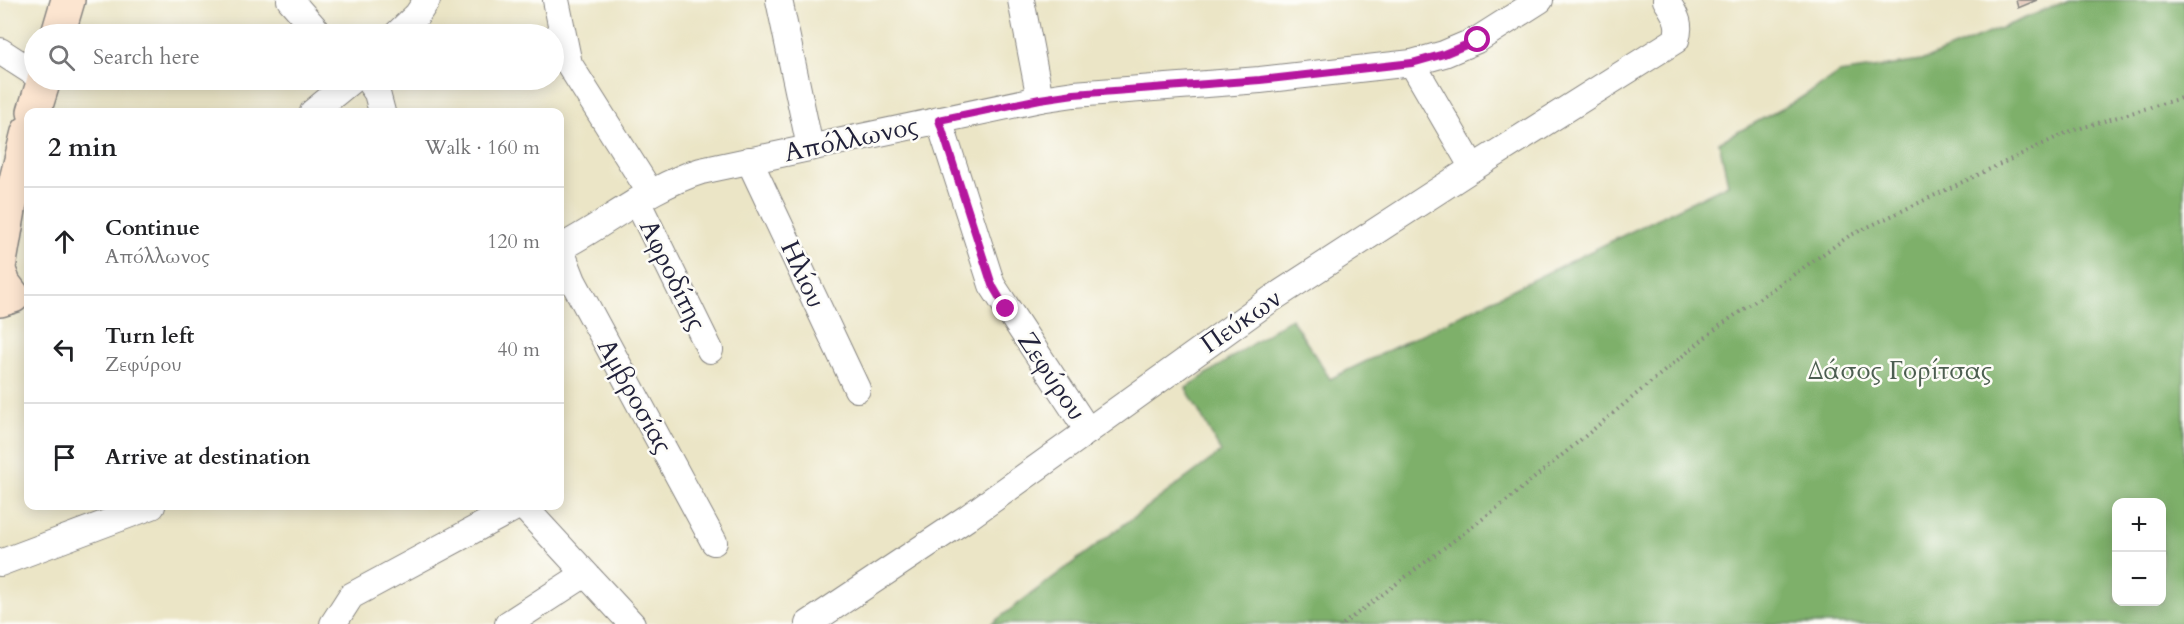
<!DOCTYPE html>
<html lang="en">
<head>
<meta charset="utf-8">
<style>
	:root { --surface:#fff; --page:#f2f2f2; --text:#202124; --muted:#757577; --line:#e0e0e0 }
	body { margin:0; font-family:Cardo,serif; background:var(--page); color:var(--text) }
	.controls { position:absolute; right:18px; bottom:18px; display:grid; overflow:hidden; border-radius:12px; box-shadow:0 3px 15px #0003 }
	.controls button { width:54px; height:54px; display:grid; place-items:center; padding:0; border:0; border-bottom:2px solid var(--line); background:var(--surface); color:var(--text); font:30px sans-serif }
	.stop { position:absolute; width:18px; height:18px; margin:-14px; border:4px solid #b5179e; border-radius:50%; background:#fff }
	.stop.end { background:#b5179e; border-color:#fff; box-shadow:0 2px 6px #0008 }
	.list { margin:0; padding:0; list-style:none }
	h2 { display:flex; justify-content:space-between; align-items:center; height:78px; margin:0; padding:0 24px; font-size:26px }
	h2 small { font-size:20px; font-weight:400; color:var(--muted) }
	.list li { display:grid; grid-template-columns:39px 1fr auto; gap:18px; align-items:center; box-sizing:border-box; height:108px; padding:0 24px; border-top:2px solid var(--line) }
	.list b { display:block; font-size:22px; white-space:nowrap }
	.list p { margin:0; font-size:20px; white-space:nowrap; color:var(--muted) }
	.list em { font-size:20px; font-style:normal; color:var(--muted) }
	.icon { flex:none; width:33px; height:33px; fill:none; stroke:currentColor; stroke-width:2; stroke-linecap:round; stroke-linejoin:round }
	.map { position:relative; flex:none; width:2184px; height:624px; overflow:hidden }
	.search { position:absolute; background:var(--surface); box-shadow:0 3px 15px #0003; left:24px; top:24px; width:540px; height:66px; display:flex; align-items:center; gap:15px; box-sizing:border-box; padding:0 21px; border-radius:33px; color:var(--muted); font-size:22px }
	.panel { position:absolute; background:var(--surface); box-shadow:0 3px 15px #0003; left:24px; top:108px; width:540px; height:402px; border-radius:12px }
	.map>svg:first-child { display:block }
	.forest { fill:#7eb06a; stroke:#506952; stroke-width:1.5; fill-rule:evenodd }
	.building { fill:#d4a594 }
	.lines { fill:none; stroke-linecap:round; stroke-linejoin:round }
	.street-casing { stroke:#868480; stroke-width:28 }
	.secondary-casing { stroke:#868480; stroke-width:36 }
	.path { stroke:#868480; stroke-width:4; stroke-dasharray:1.5 4.5; stroke-linecap:butt }
	.street { stroke:#fff; stroke-width:26 }
	.secondary { stroke:#fce5d0; stroke-width:33 }
	.route { stroke:#b5179e; stroke-width:8 }
	.labels { text-anchor:middle; dominant-baseline:central; stroke-width:5; stroke-linejoin:round; paint-order:stroke }
	.street-label { font-size:26px; fill:#22223b; stroke:#fdfcf7 }
	.park-label { font-size:26px; fill:#4d5e51; stroke:#fdfcf7 }
</style>
</head>
<body>
<div class="map">
<svg width="2184" height="624" viewBox="0 0 2184 624">
	<rect width="100%" height="100%" fill="#fdfcf7"/>
	<filter id="ink" filterUnits="userSpaceOnUse"><feTurbulence type="fractalNoise" baseFrequency=".0167" numOctaves="2"/><feDisplacementMap in="SourceGraphic" scale="12" xChannelSelector="R" yChannelSelector="G"/><feConvolveMatrix kernelMatrix="1 2 1 2 8 2 1 2 1" color-interpolation-filters="sRGB"/></filter>
	<filter id="wash" filterUnits="userSpaceOnUse"><feTurbulence type="fractalNoise" baseFrequency=".008" numOctaves="4" result="noise"/><feDisplacementMap in="SourceGraphic" scale="24" xChannelSelector="R" yChannelSelector="G"/><feGaussianBlur stdDeviation="1.35" result="paint"/><feColorMatrix in="noise" values="0 0 0 0 0 0 0 0 0 0 0 0 0 0 0 0 0 1.4 0 .05"/><feComposite in="paint" operator="in"/></filter>
	<g filter="url(#wash)">
		<rect width="100%" height="100%" fill="#ebe5c6"/>
		<path class="forest" d="M2069,0H2184V624H991L1221,452L1186,388L1291,318L1330,379L1728,184L1719,142L1796,101L1839,73L1921,61ZM2116,502H2162V602H2116Z"/>
		<g id="blocks">
			<path class="building" d="M2016,0H2037L2018,8Z"/>
		</g>
	</g>
	<g filter="url(#ink)">
		<use href="#blocks" fill-opacity="0" stroke="#868480" stroke-width="1.5"/>
		<g class="lines">
			<g class="street-casing">
				<g id="street">
					<path d="M290,0L320,34"/>
					<path d="M556,0L569,64L650,192"/>
					<path d="M779,0L810,147"/>
					<path d="M1021,0L1040,99"/>
					<path d="M397,34L417,15L427,0"/>
					<path d="M0,51L34,73"/>
					<path d="M1412,63L1473,168"/>
					<path d="M368,80L377,93L382,112"/>
					<path d="M313,112L352,80"/>
					<path d="M939,120L992,285L1088,431"/>
					<path d="M749,160L857,389"/>
					<path d="M637,201L710,350"/>
					<path d="M560,248C608,223 649,187 701,171L1040,99L1074,94L1260,80L1412,63L1444,54L1477,40L1540,0"/>
					<path d="M560,248L573,281L714,542"/>
					<path d="M523,506L632,624"/>
					<path d="M0,563L152,506"/>
					<path d="M333,624L351,596L518,506"/>
					<path d="M508,624L585,574"/>
					<path d="M808,624L967,518L1270,300L1473,168L1676,40C1682,23 1675,15 1666,0"/>
				</g>
			</g>
			<g class="secondary-casing">
				<g id="secondary">
					<path d="M58,34L68,0"/>
					<path d="M34,112L44,80"/>
					<path d="M0,262L10,204L28,132"/>
					<path d="M0,273L4,284L13,296L0,300"/>
				</g>
			</g>
			<path class="path" d="M1343,624L1505,502L1718,327L1849,236L2068,132L2184,97"/>
			<use href="#street" class="street"/>
			<use href="#secondary" class="secondary"/>
		</g>
	</g>
	<g class="lines" filter="url(#ink)">
		<path class="route" d="M1006,309L992,285L939,120L1040,99L1074,94L1260,80L1412,63L1444,54L1478,40"/>
	</g>
	<g class="labels">
		<g class="street-label">
			<text transform="translate(851 139) rotate(-12)">Απόλλωνος</text>
			<text transform="translate(803 274) rotate(65)">Ηλίου</text>
			<text transform="translate(673 275) rotate(64)">Αφροδίτης</text>
			<text transform="translate(1241 321) rotate(-35)">Πεύκων</text>
			<text transform="translate(1052 376) rotate(56)">Ζεφύρου</text>
			<text transform="translate(635 396) rotate(61)">Αμβροσίας</text>
		</g>
		<g class="park-label">
			<text x="1900" y="370">Δάσος Γορίτσας</text>
		</g>
	</g>
</svg>
<div class="controls">
<button>+</button>
<button>−</button>
</div>
<div class="stop" style="left:1478px;top:40px"></div>
<div class="stop end" style="left:1006px;top:309px"></div>
<div class="search"><svg class="icon" aria-label="search" viewBox="0 0 24 24"><circle cx="10" cy="10" r="6"/><path d="M15 15l6 6"/></svg>Search here</div>
<section class="panel">
<h2>2 min<small>Walk · 160 m</small></h2>
<ul class="list">
<li><svg class="icon" aria-label="ahead" viewBox="0 0 24 24"><path d="M12 20V5M6 11l6-6 6 6"/></svg><div><b>Continue</b><p>Απόλλωνος</p></div><em>120 m</em></li>
<li><svg class="icon" aria-label="left" viewBox="0 0 24 24"><path d="M17 20v-9H6M10 6l-5 5 5 5"/></svg><div><b>Turn left</b><p>Ζεφύρου</p></div><em>40 m</em></li>
<li><svg class="icon" aria-label="arrive" viewBox="0 0 24 24"><path d="M6 21V4h12l-3 4 3 4H6"/></svg><div><b>Arrive at destination</b></div></li>
</ul>
</section>
</div>
</body>
</html>
